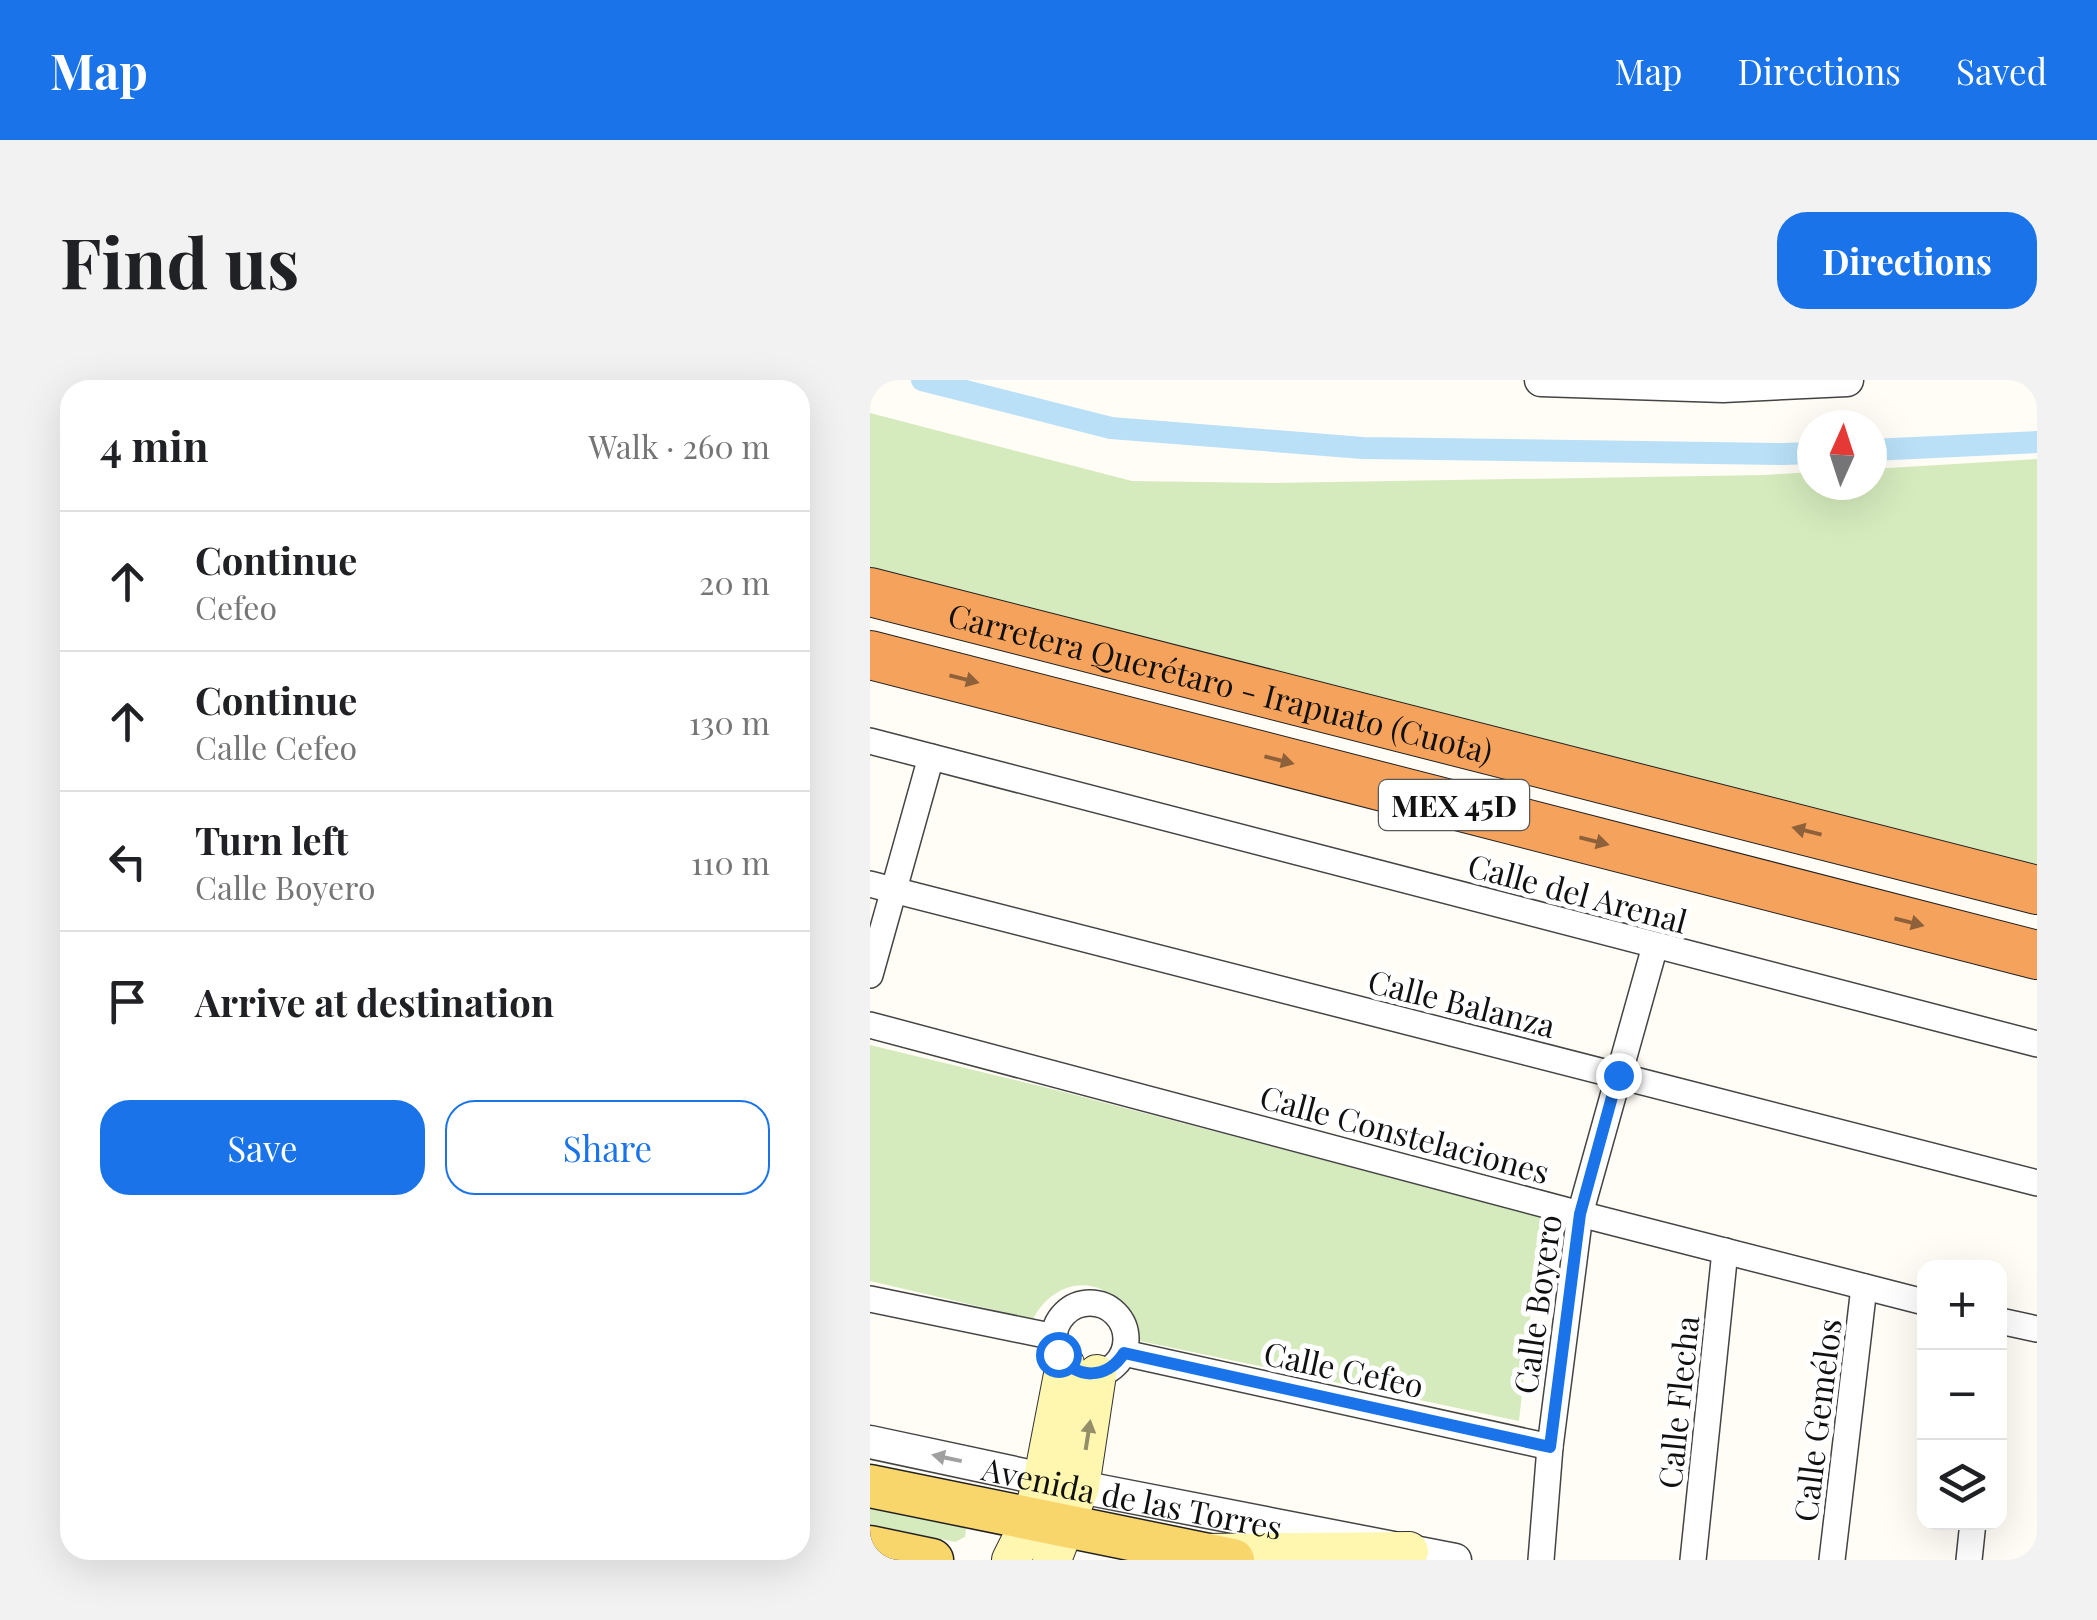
<!DOCTYPE html>
<html lang="en">
<head>
<meta charset="utf-8">
<style>
	:root { --surface:#fff; --page:#f2f2f2; --text:#202124; --muted:#757577; --line:#e0e0e0; --accent:#1a73e8 }
	body { margin:0; font-family:"Playfair Display",serif; background:var(--page); color:var(--text) }
	.controls { position:absolute; right:30px; bottom:30px; display:grid; overflow:hidden; border-radius:20px; box-shadow:0 10px 40px #0002 }
	.controls button { width:90px; height:90px; display:grid; place-items:center; padding:0; border:0; border-bottom:2px solid var(--line); background:var(--surface); color:var(--text); font:50px sans-serif }
	.compass { position:absolute; left:927px; top:30px; width:90px; height:90px; border-radius:50%; background:var(--surface); box-shadow:0 10px 40px #0002; rotate:3deg }
	.stop { position:absolute; width:30px; height:30px; margin:-22px; border:8px solid #1a73e8; border-radius:50%; background:#fff }
	.stop.end { background:#1a73e8; border-color:#fff; box-shadow:0 2px 10px #0008 }
	.list { margin:0; padding:0; list-style:none }
	h2 { display:flex; justify-content:space-between; align-items:center; height:130px; margin:0; padding:0 40px; font-size:42px }
	h2 small { font-size:32px; font-weight:400; color:var(--muted) }
	.list li { display:grid; grid-template-columns:65px 1fr auto; gap:30px; align-items:center; box-sizing:border-box; height:140px; padding:0 40px; border-top:2px solid var(--line) }
	.list b { display:block; font-size:38px; white-space:nowrap }
	.list p { margin:0; font-size:32px; white-space:nowrap; color:var(--muted) }
	.list em { font-size:32px; font-style:normal; color:var(--muted) }
	.actions { display:flex; gap:20px; padding:30px 40px }
	.actions a { flex:1; padding:22px 0; border:2px solid var(--accent); border-radius:30px; text-align:center; font-size:35px; color:var(--accent) }
	.actions .main { background:var(--accent); color:#fff }
	.icon { flex:none; width:55px; height:55px; fill:none; stroke:currentColor; stroke-width:2; stroke-linecap:round; stroke-linejoin:round }
	.map { position:relative; flex:none; width:1167px; height:1180px; overflow:hidden; border-radius:30px }
	header { display:flex; align-items:center; gap:60px; box-sizing:border-box; height:140px; padding:0 50px; background:var(--accent); color:#fff }
	header strong { font-size:48px }
	nav { display:flex; gap:55px; margin-inline-start:auto; font-size:35px }
	.intro { display:flex; align-items:center; justify-content:space-between; box-sizing:border-box; height:240px; padding:0 60px }
	h1 { margin:0; font-size:70px }
	.button { padding:25px 45px; border-radius:30px; background:var(--accent); color:#fff; font-size:35px; font-weight:700 }
	main { display:flex; gap:60px; padding:0 60px }
	aside { flex:1; background:var(--surface); border-radius:30px; box-shadow:0 10px 40px #0002 }
	.map>svg:first-child { display:block }
	.green { fill:#d5ebbd }
	.lines { fill:none; stroke-linecap:round; stroke-linejoin:round }
	.canal { stroke:#b9e0f7; stroke-width:22 }
	.minor-casing { stroke:#444; stroke-width:28 }
	.tertiary-casing { stroke:#444; stroke-width:35 }
	.secondary-casing { stroke:#333; stroke-width:40 }
	.primary-casing { stroke:#222; stroke-width:45 }
	.motorway-casing { stroke:#222; stroke-width:50 }
	.minor { stroke:#fff; stroke-width:25 }
	.tertiary { stroke:#fff; stroke-width:32 }
	.secondary { stroke:#fff6b0; stroke-width:38 }
	.primary { stroke:#f9d66b; stroke-width:42 }
	.motorway { stroke:#f5a25d; stroke-width:48 }
	.oneway { fill:#8e613b }
	.oneway2 { fill:#948f68 }
	.oneway3 { fill:#a0a0a0 }
	.route { stroke:#1a73e8; stroke-width:12 }
	.labels { text-anchor:middle; dominant-baseline:central; stroke-width:10; stroke-linejoin:round; paint-order:stroke }
	.shield { fill:#fff; stroke:#585858; stroke-width:2.5 }
	.shield-label { font-size:30px; font-weight:bold; fill:#111 }
	.street-label { font-size:32px; fill:#111; stroke:#fff }
</style>
</head>
<body>
<header>
<strong>Map</strong>
<nav><a>Map</a><a>Directions</a><a>Saved</a></nav>
</header>
<div class="intro"><h1>Find us</h1><a class="button">Directions</a></div>
<main>
<aside>
<h2>4 min<small>Walk · 260 m</small></h2>
<ul class="list">
<li><svg class="icon" aria-label="ahead" viewBox="0 0 24 24"><path d="M12 20V5M6 11l6-6 6 6"/></svg><div><b>Continue</b><p>Cefeo</p></div><em>20 m</em></li>
<li><svg class="icon" aria-label="ahead" viewBox="0 0 24 24"><path d="M12 20V5M6 11l6-6 6 6"/></svg><div><b>Continue</b><p>Calle Cefeo</p></div><em>130 m</em></li>
<li><svg class="icon" aria-label="left" viewBox="0 0 24 24"><path d="M17 20v-9H6M10 6l-5 5 5 5"/></svg><div><b>Turn left</b><p>Calle Boyero</p></div><em>110 m</em></li>
<li><svg class="icon" aria-label="arrive" viewBox="0 0 24 24"><path d="M6 21V4h12l-3 4 3 4H6"/></svg><div><b>Arrive at destination</b></div></li>
</ul>
<div class="actions"><a class="main">Save</a><a>Share</a></div>
</aside>
<div class="map">
<svg width="1167" height="1180" viewBox="0 0 1167 1180">
	<rect width="100%" height="100%" fill="#fffdf5"/>
	<g class="green">
		<path d="M0,33L262,101L402,103L894,95L942,92V105H1002V89L1167,79V494L0,194Z"/>
		<path d="M0,665L190,711L671,837L649,1041L270,961C267,952 266,938 260,930C257,926 252,923 248,920C218,893 181,905 163,939L0,901Z"/>
		<path d="M0,1122L91,1144L96,1149L95,1157L85,1162L0,1144Z"/>
	</g>
	<g class="lines">
		<g class="canal">
			<path d="M52,0L241,48L493,68L913,74L942,73"/>
			<path d="M1002,70L1167,62"/>
		</g>
		<g class="minor-casing">
			<g id="minor">
				<path d="M0,361L1167,664"/>
				<path d="M0,504L1167,803"/>
				<path d="M0,595L61,377"/>
				<path d="M0,645L710,834L1054,922"/>
				<path d="M0,919L185,957"/>
				<circle cx="220" cy="959" r="36"/>
				<path d="M1130,941L1167,949"/>
				<path d="M254,973L680,1067"/>
				<path d="M671,1180L680,1067L710,834L785,566"/>
				<path d="M823,1180L855,871"/>
				<path d="M962,1180L994,907"/>
				<path d="M1099,1180L1103,1142"/>
			</g>
		</g>
		<g class="tertiary-casing">
			<g id="tertiary">
				<path d="M671,0L853,6L977,0"/>
				<path id="s1" d="M0,1062L210,1107L585,1180"/>
			</g>
		</g>
		<g class="secondary-casing">
			<g id="secondary">
				<path d="M331,1173L539,1171"/>
				<path d="M141,1180L161,1140L173,1098L195,984"/>
				<path d="M182,1180L210,1107L227,994"/>
			</g>
		</g>
		<g class="primary-casing">
			<g id="primary">
				<path d="M0,1106L363,1180"/>
				<path d="M0,1167L62,1180"/>
			</g>
		</g>
		<g class="motorway-casing">
			<g id="motorway">
				<path id="s2" d="M0,212L1167,510"/>
				<path d="M0,275L1167,575"/>
			</g>
		</g>
		<use href="#minor" class="minor"/>
		<use href="#tertiary" class="tertiary"/>
		<use href="#secondary" class="secondary"/>
		<use href="#primary" class="primary"/>
		<use href="#motorway" class="motorway"/>
	</g>
	<defs><path id="oneway-solid" d="M-6-.8H1V-3.2L6.5 0L1 3.2V.8H-6Z" transform="scale(2.5)"/></defs>
	<g class="oneway">
		<use href="#oneway-solid" transform="translate(94 299) rotate(14)"/>
		<use href="#oneway-solid" transform="translate(409 380) rotate(14)"/>
		<use href="#oneway-solid" transform="translate(937 451) rotate(-166)"/>
		<use href="#oneway-solid" transform="translate(724 461) rotate(14)"/>
		<use href="#oneway-solid" transform="translate(1039 542) rotate(14)"/>
	</g>
	<use class="oneway2" href="#oneway-solid" transform="translate(218 1055) rotate(-81)"/>
	<use class="oneway3" href="#oneway-solid" transform="translate(77 1078) rotate(-168)"/>
	<g class="lines">
		<path class="route" d="M188,974C206,1000 237,1000 254,973L680,1067L710,834L748,695"/>
	</g>
	<g class="labels">
		<rect class="shield" x="509" y="400" width="150" height="50" rx="8"/>
		<g class="shield-label">
			<text x="584" y="425">MEX 45D</text>
		</g>
		<g class="street-label">
			<text stroke="none"><textPath href="#s2" startOffset="362">Carretera Querétaro - Irapuato (Cuota)</textPath></text>
			<text transform="translate(708 512) rotate(15)">Calle del Arenal</text>
			<text transform="translate(592 622) rotate(14)">Calle Balanza</text>
			<text transform="translate(535 753) rotate(15)">Calle Constelaciones</text>
			<text transform="translate(666 924) rotate(-82)">Calle Boyero</text>
			<text transform="translate(474 988) rotate(12)">Calle Cefeo</text>
			<text transform="translate(807 1022) rotate(-84)">Calle Flecha</text>
			<text transform="translate(946 1040) rotate(-83)">Calle Gemélos</text>
			<text stroke="none"><textPath href="#s1" startOffset="268">Avenida de las Torres</textPath></text>
		</g>
	</g>
</svg>
<div class="controls">
<button>+</button>
<button>−</button>
<button><svg class="icon" aria-label="layers" viewBox="0 0 24 24"><path d="M12 4l9 5-9 5-9-5zM3 14l9 5 9-5"/></svg></button>
</div>
<svg class="compass" viewBox="-18 -18 36 36"><path d="M0-13l5 13h-10z" fill="#e53935"/><path d="M0 13l5-13h-10z" fill="#757577"/></svg>
<div class="stop" style="left:188px;top:974px"></div>
<div class="stop end" style="left:748px;top:695px"></div>
</div>
</main>
</body>
</html>
